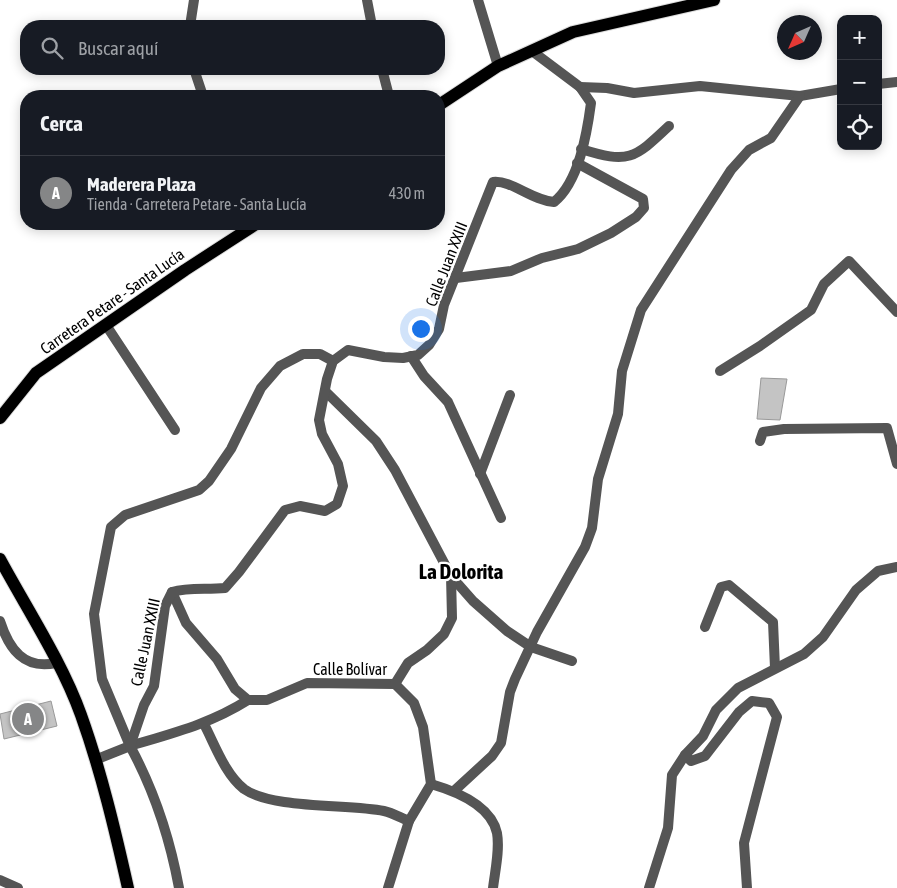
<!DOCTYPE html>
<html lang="es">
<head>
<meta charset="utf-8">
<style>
	:root { --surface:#171b24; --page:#242831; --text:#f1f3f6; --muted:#9ea1a6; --line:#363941; --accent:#858687 }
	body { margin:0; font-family:"Asap Condensed",sans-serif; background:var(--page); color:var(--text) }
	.controls { position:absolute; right:15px; top:15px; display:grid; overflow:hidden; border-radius:10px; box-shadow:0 2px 12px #0003 }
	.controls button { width:45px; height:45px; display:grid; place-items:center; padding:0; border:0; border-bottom:1px solid var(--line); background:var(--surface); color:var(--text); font:25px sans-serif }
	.compass { position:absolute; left:777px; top:15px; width:45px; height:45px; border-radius:50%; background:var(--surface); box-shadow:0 2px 12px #0003; rotate:225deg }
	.you { position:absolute; left:420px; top:328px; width:18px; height:18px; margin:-12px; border:4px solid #fff; border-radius:50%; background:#1a73e8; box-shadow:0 0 0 8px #1a73e833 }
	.badge { display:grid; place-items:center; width:32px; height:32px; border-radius:50%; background:var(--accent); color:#fff; font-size:16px; font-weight:700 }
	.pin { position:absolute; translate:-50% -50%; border:2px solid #fff; box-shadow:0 1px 5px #0006 }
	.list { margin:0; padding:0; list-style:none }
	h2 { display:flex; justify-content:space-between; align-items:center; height:65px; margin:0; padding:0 20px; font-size:21px }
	h2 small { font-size:16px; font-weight:400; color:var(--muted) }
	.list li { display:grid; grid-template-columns:32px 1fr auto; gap:15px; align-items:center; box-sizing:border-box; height:75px; padding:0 20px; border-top:1px solid var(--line) }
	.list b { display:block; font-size:19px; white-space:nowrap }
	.list p { margin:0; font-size:16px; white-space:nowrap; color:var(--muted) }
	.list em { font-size:16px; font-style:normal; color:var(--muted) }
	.icon { flex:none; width:28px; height:28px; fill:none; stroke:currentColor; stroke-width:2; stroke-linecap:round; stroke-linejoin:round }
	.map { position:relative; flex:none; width:897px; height:888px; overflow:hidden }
	.search { position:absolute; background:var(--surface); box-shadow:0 2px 12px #0003; left:20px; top:20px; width:425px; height:55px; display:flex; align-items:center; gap:12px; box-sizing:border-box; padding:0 18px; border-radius:20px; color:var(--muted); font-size:19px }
	.panel { position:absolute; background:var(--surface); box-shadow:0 2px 12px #0003; left:20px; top:90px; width:425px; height:140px; border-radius:20px }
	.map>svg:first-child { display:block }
	.building { fill:#c4c4c4; stroke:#999 }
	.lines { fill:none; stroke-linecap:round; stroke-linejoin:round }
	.major-casing { stroke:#dbdbdb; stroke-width:14 }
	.minor { stroke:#555; stroke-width:10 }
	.major { stroke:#000; stroke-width:12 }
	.labels { text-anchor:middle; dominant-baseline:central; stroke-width:4.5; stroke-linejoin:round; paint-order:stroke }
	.street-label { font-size:16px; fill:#000; stroke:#fff }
	.district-label { font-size:21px; font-weight:bold; fill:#000; stroke:#fff }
</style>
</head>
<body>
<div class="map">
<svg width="897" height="888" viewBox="0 0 897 888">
	<rect width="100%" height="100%" fill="#fff"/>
	<g class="building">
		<path d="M761,378L787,379L780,420L757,419Z"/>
		<path d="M51,701L57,726L4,739L0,714Z"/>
	</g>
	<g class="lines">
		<g class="major-casing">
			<g id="major">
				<path d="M439,105L498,66L573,32L714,0"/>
				<path d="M0,418L36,373L185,270L256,224"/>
				<path d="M0,559C27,609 62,662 81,715C101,771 115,830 128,888"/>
			</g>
		</g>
		<g class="minor">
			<path d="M367,0L372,26"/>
			<path d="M478,0L498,66"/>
			<path d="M190,26L194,0"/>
			<path d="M194,69L203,96"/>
			<path d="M382,69L389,96"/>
			<path d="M878,84L897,82"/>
			<path d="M580,87L607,88L634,93L700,86L800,96L841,89"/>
			<path d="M581,149C629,164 634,159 669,126"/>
			<path d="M456,278L511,271L542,258L578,249L611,233L636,217L644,208L643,199L577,163"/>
			<path d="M106,325L175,430"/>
			<path d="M411,356L424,376L448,402L501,518"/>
			<path d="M720,371L760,346L811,310L824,284L849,261L897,312"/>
			<path d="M325,391L376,441L395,470L451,576L473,601L507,631L531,647L572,661"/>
			<path d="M760,441L763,432L784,429L887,428L897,464"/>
			<path d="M480,474L510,395"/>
			<path d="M172,592L186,623L217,659L235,689L248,700H267L307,683L395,684L414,703L423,727L431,784L409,821L388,888"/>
			<path d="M0,621C9,649 24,670 56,663"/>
			<path d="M705,627L721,587L729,585L773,622L775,668"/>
			<path d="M395,684L408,663L427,650L444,634L452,618L451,576"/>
			<path d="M204,724C215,745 225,774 244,789C272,809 349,804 384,811C393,813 401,818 409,821"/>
			<path d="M130,746C173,733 210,724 248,700"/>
			<path d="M685,755L691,761L705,756L739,712L752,701L769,703L777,717L744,843L747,888"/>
			<path d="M95,760L130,746L102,679L94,614L111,527L125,515L199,490L209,481L231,449L261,388L280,366L303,354H320L333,361"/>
			<path d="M431,784C455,791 491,805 497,833C500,850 495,871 493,888"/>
			<path d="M454,791L492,756L501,743L510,692L515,679L537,632L585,547L592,528L598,479L618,414L622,371L641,310L731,170L749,150L771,138L800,96"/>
			<path d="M0,880L18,888"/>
			<path d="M179,888C170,839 154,790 130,746L144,705L154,686L165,606L172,592C189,587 207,590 225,588L239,572L285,510L300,506L325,511L337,504L343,486L338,464L322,434L319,420L327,379L333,361L348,350L384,357L403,358L418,355L429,345L439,329L444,305L493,182C512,180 531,200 554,202C579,182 587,133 591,103L580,87L532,51"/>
			<path d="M649,888L668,828L672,775L685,755L703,736L716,710L738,688L804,654L823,637L856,590L878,571L897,567"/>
		</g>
		<use href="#major" class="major"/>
	</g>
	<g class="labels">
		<g class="street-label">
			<text transform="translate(446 264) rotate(-69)">Calle Juan XXIII</text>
			<text transform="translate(112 301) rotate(-35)">Carretera Petare - Santa Lucía</text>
			<text transform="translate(145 642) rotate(-78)">Calle Juan XXIII</text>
			<text x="350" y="669">Calle Bolívar</text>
		</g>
		<g class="district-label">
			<text x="461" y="571">La Dolorita</text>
		</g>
	</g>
</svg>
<div class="controls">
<button>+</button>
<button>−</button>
<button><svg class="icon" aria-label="locate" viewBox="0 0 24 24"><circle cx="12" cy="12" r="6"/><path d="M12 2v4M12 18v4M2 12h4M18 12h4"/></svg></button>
</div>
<svg class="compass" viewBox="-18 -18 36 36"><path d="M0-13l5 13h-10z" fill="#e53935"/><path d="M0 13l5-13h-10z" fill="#9ea1a6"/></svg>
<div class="you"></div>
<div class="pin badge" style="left:28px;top:719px">A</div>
<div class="search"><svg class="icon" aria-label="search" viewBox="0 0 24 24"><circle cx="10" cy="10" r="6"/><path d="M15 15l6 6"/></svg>Buscar aquí</div>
<section class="panel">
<h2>Cerca<small></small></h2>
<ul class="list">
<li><span class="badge">A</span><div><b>Maderera Plaza</b><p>Tienda · Carretera Petare - Santa Lucía</p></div><em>430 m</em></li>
</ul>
</section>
</div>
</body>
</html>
